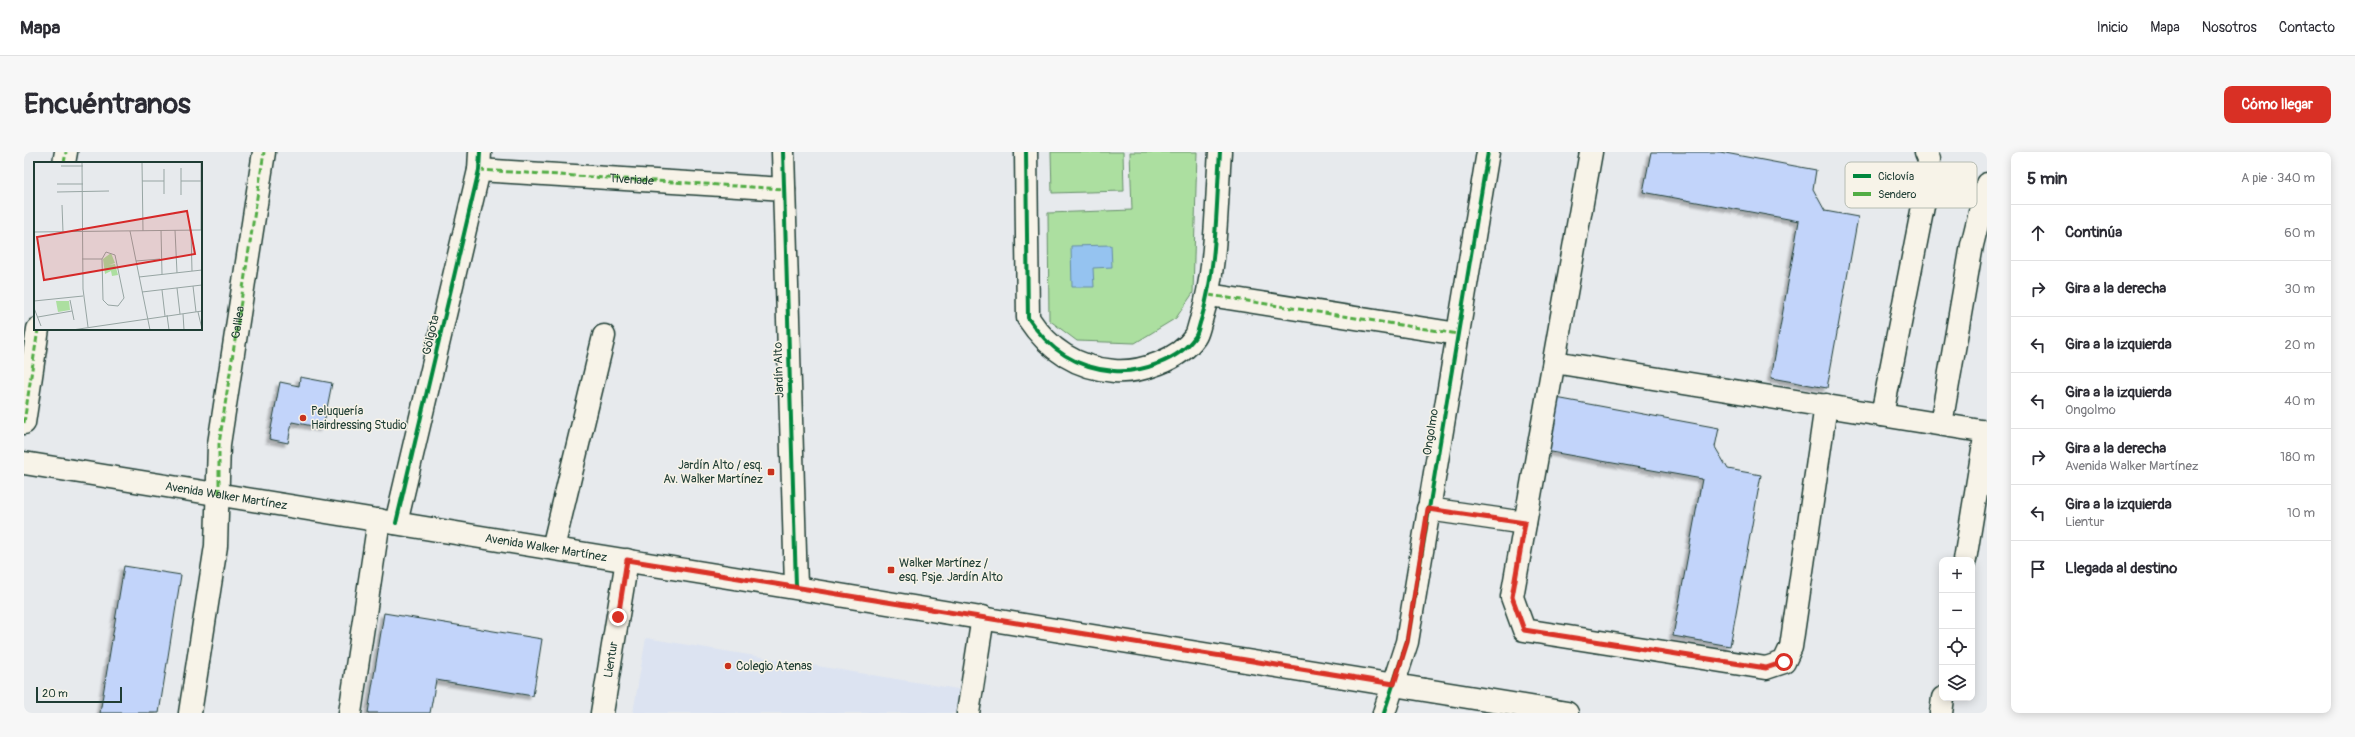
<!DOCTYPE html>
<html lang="es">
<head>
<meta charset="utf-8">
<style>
	:root { --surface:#fff; --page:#f7f7f7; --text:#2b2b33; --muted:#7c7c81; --line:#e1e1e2; --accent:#d93025 }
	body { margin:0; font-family:Pangolin,sans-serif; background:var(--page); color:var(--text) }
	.controls { position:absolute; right:12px; bottom:12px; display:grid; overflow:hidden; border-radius:8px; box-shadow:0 2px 10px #0003 }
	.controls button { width:36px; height:36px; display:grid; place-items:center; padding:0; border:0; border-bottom:1px solid var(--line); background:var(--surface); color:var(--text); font:20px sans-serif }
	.scale { position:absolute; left:12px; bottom:10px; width:86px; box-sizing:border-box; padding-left:4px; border:2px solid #1f3d34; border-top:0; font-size:11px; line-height:14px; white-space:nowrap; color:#1f3d34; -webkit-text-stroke:3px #f7f3e8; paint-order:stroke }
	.stop { position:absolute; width:12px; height:12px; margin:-9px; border:3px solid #d93025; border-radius:50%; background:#fff }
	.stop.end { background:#d93025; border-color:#fff; box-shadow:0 1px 4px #0008 }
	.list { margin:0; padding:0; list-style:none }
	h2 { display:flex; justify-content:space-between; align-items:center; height:52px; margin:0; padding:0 16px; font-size:17px }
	h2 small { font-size:13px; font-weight:400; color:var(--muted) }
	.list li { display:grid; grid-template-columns:26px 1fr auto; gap:12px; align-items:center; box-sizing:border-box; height:56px; padding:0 16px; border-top:1px solid var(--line) }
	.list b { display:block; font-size:15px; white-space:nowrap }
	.list p { margin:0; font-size:13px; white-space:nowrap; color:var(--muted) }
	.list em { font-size:13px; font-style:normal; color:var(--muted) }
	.icon { flex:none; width:22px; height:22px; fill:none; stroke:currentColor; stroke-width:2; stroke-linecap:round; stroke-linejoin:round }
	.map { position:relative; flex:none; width:1963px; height:561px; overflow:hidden; border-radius:8px }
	header { display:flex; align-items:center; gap:24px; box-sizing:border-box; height:56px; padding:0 20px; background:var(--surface); border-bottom:1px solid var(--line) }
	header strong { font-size:19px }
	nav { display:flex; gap:22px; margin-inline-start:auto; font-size:14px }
	.intro { display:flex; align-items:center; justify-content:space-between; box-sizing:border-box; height:96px; padding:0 24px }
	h1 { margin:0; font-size:28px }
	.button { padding:10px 18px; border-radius:8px; background:var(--accent); color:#fff; font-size:14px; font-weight:700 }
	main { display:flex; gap:24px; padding:0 24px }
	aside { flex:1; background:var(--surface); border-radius:8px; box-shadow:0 2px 10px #0003 }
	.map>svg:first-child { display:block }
	.built { fill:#dce3f1 }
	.green { fill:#acdfa0; stroke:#668e6a }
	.water { fill:#95c3f0; stroke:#668da5 }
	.building { fill:#c2d4fa; stroke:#1f3d34; filter:url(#shadow) }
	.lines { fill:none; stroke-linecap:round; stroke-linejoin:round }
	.minor-casing { stroke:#1f3d34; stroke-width:25 }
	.major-casing { stroke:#1f3d34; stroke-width:25 }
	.minor { stroke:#f7f3e8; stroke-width:22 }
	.major { stroke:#f7f3e8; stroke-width:22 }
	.quiet { stroke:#52ad45; stroke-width:3; stroke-dasharray:6 3; stroke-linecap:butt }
	.cycleway-casing { stroke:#f7f3e8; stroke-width:6 }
	.cycleway { stroke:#00873e; stroke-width:4 }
	.route { stroke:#d93025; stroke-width:5 }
	.poi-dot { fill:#c8321e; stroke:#f7f3e8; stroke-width:1.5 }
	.labels { text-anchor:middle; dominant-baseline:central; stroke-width:3; stroke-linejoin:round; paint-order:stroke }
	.street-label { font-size:12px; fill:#1f3d34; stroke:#f7f3e8 }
	.poi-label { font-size:12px; fill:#1f3d34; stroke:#f7f3e8; text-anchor:start }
	.inset-road { fill:none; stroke:#97a5a3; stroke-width:1 }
	.view { fill:#d62828; fill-opacity:0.15; stroke:#d62828; stroke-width:2 }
	.inset-edge { fill:none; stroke:#1f3d34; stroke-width:2 }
	.key { fill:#f7f3e8; stroke:#b6bcb2; stroke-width:1 }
	.key-label { font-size:11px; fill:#1f3d34 }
</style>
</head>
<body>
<header>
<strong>Mapa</strong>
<nav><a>Inicio</a><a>Mapa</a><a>Nosotros</a><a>Contacto</a></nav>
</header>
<div class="intro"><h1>Encuéntranos</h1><a class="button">Cómo llegar</a></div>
<main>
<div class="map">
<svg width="1963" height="561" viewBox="0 0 1963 561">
	<defs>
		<filter id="shadow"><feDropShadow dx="-3.5" dy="3.5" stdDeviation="1" flood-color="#0004"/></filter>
	</defs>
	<rect width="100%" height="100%" fill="#e7eaed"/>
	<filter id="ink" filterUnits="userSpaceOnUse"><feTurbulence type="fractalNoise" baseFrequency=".025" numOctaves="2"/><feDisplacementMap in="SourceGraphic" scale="8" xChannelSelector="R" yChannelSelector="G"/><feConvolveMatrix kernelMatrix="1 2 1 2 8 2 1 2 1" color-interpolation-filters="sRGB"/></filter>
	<g filter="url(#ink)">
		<path class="built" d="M622,486L958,541L955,561H609Z"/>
		<g class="green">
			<path d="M1027,0H1099L1100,39L1028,41Z"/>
			<path d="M1106,0H1173L1169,141L1152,166L1111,191L1053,189L1025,168L1024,61L1108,58Z"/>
		</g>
		<path class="water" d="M1087,93L1088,115L1069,116L1070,135H1048L1047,94Z"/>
		<g class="building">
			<path d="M1627,0H1696L1792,18L1789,37L1801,59L1834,65L1803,236L1747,226L1775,69L1619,40Z"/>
			<path d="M276,225L308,231L299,276L268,270L264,291L245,287L256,230L275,234Z"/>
			<path d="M1532,246L1695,276L1691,295L1704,317L1737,323L1706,494L1649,484L1678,327L1522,299Z"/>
			<path d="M100,414L157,423L135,561H76Z"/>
			<path d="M360,461L518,487L509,544L412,528L406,561H344Z"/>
		</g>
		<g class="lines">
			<g class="minor-casing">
				<g id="minor">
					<path d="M759,0L772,434"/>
					<path d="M1002,0L1004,166C1025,198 1052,216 1090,219C1117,221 1155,208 1171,185C1174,181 1175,173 1177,168C1193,116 1192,54 1196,0"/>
					<path d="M1567,0L1488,445L1500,478L1742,516L1760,510L1767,495L1802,253"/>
					<path d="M40,11L42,0"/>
					<path id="s1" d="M455,18L760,37"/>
					<path d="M1185,143L1434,182"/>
					<path d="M1530,210L1963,280"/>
					<path d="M1858,263L1903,34L1905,7L1902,0"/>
					<path d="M0,271L14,177"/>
					<path d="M1917,272L1948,93L1963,32"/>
					<path d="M1404,357L1501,371"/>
					<path d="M372,371L455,18L456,0"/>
					<path d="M529,396L580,184"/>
					<path d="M1941,408L1962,279"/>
					<path d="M166,561L192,394L195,292L240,0"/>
					<path d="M326,561L355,368"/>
					<path id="s2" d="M578,561L603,408"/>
					<path d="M944,561L959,465"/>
					<path d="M1360,561L1383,490L1464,0"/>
					<path d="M1917,561L1919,546"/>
				</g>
			</g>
			<g class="major-casing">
				<g id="major">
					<path id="s3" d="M0,311L1543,561"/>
				</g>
			</g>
			<use href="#minor" class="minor"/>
			<use href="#major" class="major"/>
			<g class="quiet">
				<path d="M40,11L42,0"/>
				<path d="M455,18L760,37"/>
				<path d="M1185,143L1434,182"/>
				<path d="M0,271L14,177"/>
				<path id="s4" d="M195,342V292L240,0"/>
			</g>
			<g class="cycleway-casing">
				<g id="cycleway">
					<path d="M759,0L772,434"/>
					<path d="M1002,0L1004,166C1025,198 1052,216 1090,219C1117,221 1155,208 1171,185C1174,181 1175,173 1177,168C1193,116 1192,54 1196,0"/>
					<path d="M372,371L455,18L456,0"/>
					<path d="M1360,561L1383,490L1464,0"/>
				</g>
			</g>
			<use href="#cycleway" class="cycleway"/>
		</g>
	</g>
	<g class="lines" filter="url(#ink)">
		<path class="route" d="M594,465L603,408L1370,532L1383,490L1404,357L1501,371L1488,445L1500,478L1742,516L1760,510"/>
	</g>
	<g class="poi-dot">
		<circle cx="279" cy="266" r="4"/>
		<rect x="743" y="316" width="8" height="8" rx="2"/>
		<rect x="863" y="414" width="8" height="8" rx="2"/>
		<circle cx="704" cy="514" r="4"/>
	</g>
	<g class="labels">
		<g class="street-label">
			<text stroke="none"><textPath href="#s1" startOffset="153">Tiveriade</textPath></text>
			<text stroke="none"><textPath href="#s4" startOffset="173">Galilea</textPath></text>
			<text transform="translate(407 183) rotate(-77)">Gólgota</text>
			<text transform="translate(755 218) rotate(-92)">Jardín Alto</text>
			<text transform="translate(1407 280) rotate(-81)">Ongolmo</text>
			<text stroke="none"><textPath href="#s3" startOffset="205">Avenida Walker Martínez</textPath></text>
			<text stroke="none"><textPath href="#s3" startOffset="529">Avenida Walker Martínez</textPath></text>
			<text stroke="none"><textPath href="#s2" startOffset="54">Lientur</textPath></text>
		</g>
		<g class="poi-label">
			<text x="287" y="259">Peluquería<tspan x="287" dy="14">Hairdressing Studio</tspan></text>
			<text x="739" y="313" text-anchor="end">Jardín Alto / esq.<tspan x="739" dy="14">Av. Walker Martínez</tspan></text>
			<text x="875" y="411">Walker Martínez /<tspan x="875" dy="14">esq. Psje. Jardín Alto</tspan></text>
			<text x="712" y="514">Colegio Atenas</text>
		</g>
	</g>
	<g transform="translate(10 10)">
		<rect width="168" height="168" fill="#e7eaed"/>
		<path d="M77,91L81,101L75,103L81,102L84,113L78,114L77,109L71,112L69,97ZM22,139H35L36,148L24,150Z" fill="#acdfa0"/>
		<path class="inset-road" d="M48,0L49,127L54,165M108,0L109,69M167,0V68M27,4H49M147,6V33M130,7V32M108,19H130M147,19H167M23,22H49M23,30L75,29M28,43L29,70M127,68L128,112M141,68L143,111M157,68L158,109M96,69L116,168M0,70L168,68M72,90L81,93L90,136L84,144L74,143L69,138L68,97ZM48,97H68M102,99L126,97M105,115L168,108M159,124L162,150M143,126L146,152M128,128L131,154M108,130L168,123M36,138L40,158M0,139L49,134M0,146L7,164M164,150L168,167M149,152L150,168M133,153L135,168M4,155L38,149M38,168L168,149"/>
		<path class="view" d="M153,49L161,92L10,118L3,75Z"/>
		<rect width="168" height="168" class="inset-edge"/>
	</g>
	<rect x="1821" y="10" width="132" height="46" rx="6" class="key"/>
	<rect x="1829" y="22" width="18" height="4" fill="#00873e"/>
	<rect x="1829" y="40" width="18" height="4" fill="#52ad45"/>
	<g class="key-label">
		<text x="1854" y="28">Ciclovía</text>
		<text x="1854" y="46">Sendero</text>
	</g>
</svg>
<div class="controls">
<button>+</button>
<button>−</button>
<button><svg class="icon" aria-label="locate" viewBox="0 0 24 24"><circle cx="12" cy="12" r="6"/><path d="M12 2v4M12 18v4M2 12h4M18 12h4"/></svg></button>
<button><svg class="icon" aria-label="layers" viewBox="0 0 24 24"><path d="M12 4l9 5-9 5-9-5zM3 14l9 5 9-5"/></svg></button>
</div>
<div class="scale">20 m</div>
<div class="stop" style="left:1760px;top:510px"></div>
<div class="stop end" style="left:594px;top:465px"></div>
</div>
<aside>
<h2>5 min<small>A pie · 340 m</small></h2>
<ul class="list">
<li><svg class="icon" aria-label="ahead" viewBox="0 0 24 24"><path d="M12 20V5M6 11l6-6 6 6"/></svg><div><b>Continúa</b></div><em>60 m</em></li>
<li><svg class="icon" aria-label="right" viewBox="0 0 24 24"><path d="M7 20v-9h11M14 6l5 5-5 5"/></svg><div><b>Gira a la derecha</b></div><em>30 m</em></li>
<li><svg class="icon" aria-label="left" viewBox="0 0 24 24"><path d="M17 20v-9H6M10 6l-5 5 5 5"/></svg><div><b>Gira a la izquierda</b></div><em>20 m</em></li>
<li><svg class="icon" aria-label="left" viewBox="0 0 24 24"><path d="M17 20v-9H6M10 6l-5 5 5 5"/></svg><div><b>Gira a la izquierda</b><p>Ongolmo</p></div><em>40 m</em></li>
<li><svg class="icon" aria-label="right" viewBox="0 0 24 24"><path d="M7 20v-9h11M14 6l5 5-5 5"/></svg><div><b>Gira a la derecha</b><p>Avenida Walker Martínez</p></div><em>180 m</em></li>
<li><svg class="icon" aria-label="left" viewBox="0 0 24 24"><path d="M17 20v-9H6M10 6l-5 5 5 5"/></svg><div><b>Gira a la izquierda</b><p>Lientur</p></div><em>10 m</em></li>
<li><svg class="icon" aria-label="arrive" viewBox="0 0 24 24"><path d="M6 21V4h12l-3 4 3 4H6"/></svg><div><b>Llegada al destino</b></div></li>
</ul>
</aside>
</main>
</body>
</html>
